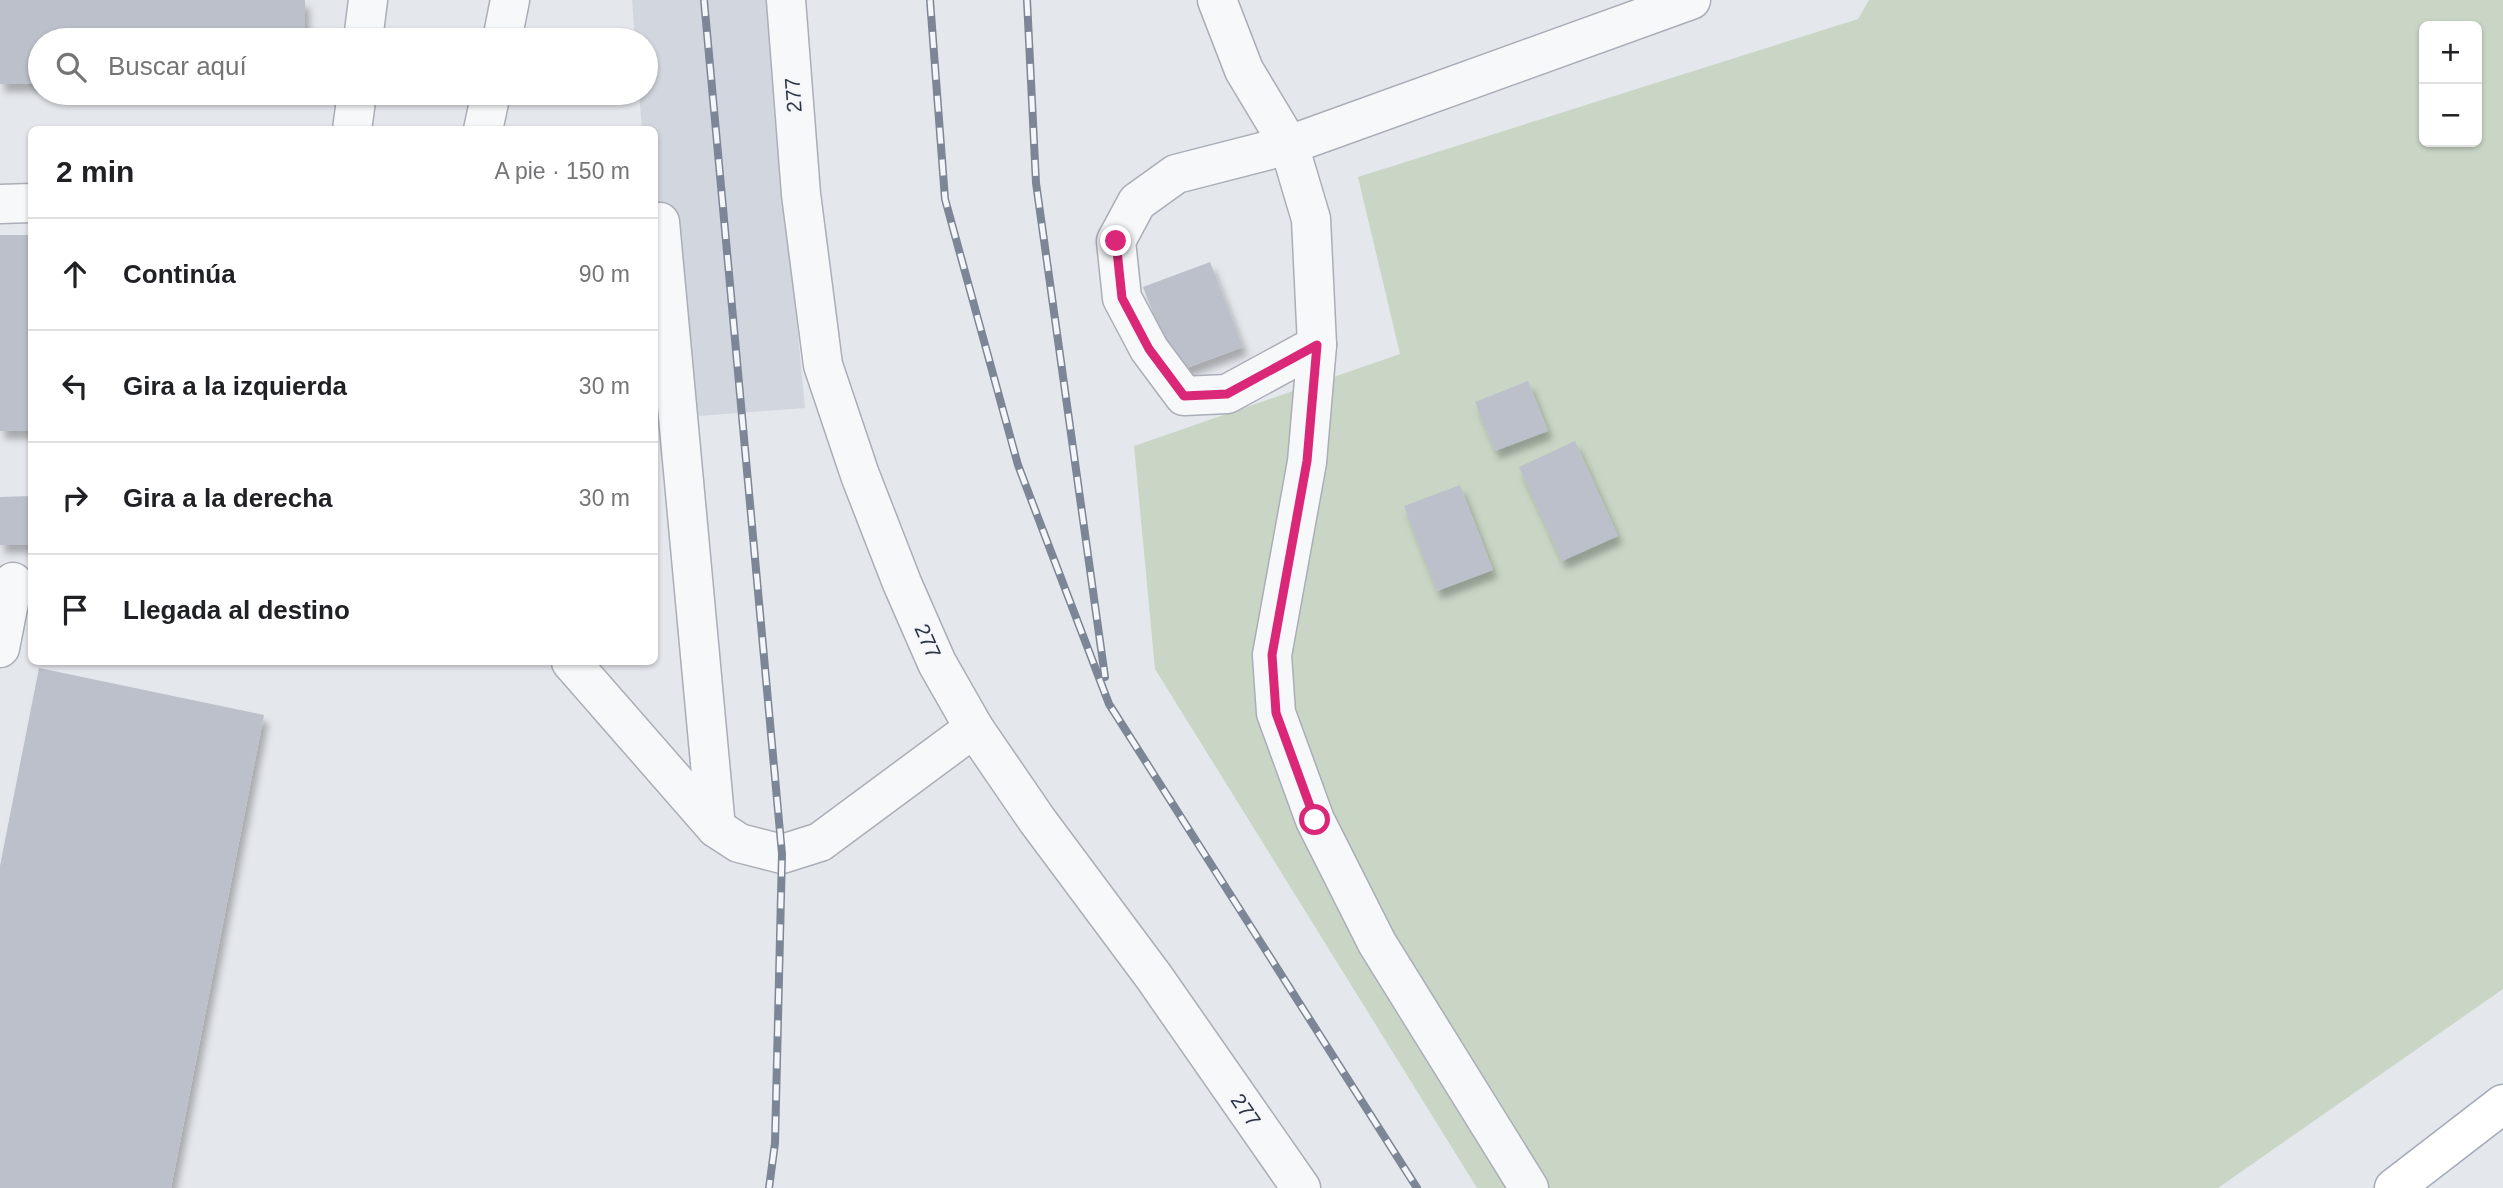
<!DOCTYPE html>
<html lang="es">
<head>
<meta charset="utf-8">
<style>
	:root { --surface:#fff; --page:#f2f2f2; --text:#202124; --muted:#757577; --line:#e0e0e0 }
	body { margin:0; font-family:Helvetica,sans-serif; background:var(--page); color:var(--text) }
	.controls { position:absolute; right:21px; top:21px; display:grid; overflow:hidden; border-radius:10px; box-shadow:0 2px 5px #0004 }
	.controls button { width:63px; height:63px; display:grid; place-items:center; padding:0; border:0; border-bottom:2px solid var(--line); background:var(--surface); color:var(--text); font:35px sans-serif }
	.stop { position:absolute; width:21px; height:21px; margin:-16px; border:5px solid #db2777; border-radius:50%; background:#fff }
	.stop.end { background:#db2777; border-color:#fff; box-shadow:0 2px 7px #0008 }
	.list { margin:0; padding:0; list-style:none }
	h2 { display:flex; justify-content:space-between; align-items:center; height:91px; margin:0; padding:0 28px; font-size:30px }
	h2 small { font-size:23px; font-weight:400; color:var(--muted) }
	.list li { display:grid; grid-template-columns:46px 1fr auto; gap:21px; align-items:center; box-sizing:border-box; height:112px; padding:0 28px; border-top:2px solid var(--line) }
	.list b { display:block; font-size:26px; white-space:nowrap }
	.list em { font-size:23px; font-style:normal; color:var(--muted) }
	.icon { flex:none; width:38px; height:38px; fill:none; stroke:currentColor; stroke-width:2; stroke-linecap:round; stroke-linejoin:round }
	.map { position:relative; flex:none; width:2503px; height:1188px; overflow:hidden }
	.search { position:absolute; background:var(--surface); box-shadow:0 2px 5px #0004; left:28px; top:28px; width:630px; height:77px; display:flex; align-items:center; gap:18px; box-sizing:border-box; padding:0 24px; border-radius:38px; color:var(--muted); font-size:26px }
	.panel { position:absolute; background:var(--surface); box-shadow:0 2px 5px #0004; left:28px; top:126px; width:630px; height:539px; border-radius:10px }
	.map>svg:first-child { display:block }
	.built { fill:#d2d6de }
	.green { fill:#c9d6c5; fill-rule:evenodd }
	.building { fill:#bbc0ca; filter:url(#shadow) }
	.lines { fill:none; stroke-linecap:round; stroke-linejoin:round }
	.minor-casing { stroke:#a9aeb7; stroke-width:41 }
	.major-casing { stroke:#a3abb8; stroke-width:41 }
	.minor { stroke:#f7f8fa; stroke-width:38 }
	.major { stroke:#fff; stroke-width:38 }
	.rail-casing { stroke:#7d8696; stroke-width:8 }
	.rail { stroke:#f4f6f9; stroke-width:5; stroke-dasharray:16; stroke-linecap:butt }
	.route { stroke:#db2777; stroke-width:9 }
	.labels { text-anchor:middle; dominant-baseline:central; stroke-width:5; stroke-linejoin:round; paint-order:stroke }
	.street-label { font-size:21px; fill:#2b3445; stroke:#f4f6f9 }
</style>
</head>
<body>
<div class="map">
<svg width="2503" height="1188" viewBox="0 0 2503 1188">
	<defs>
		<filter id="shadow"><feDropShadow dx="4.5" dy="8" stdDeviation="3.5" flood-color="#0004"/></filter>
	</defs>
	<rect width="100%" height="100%" fill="#e4e7ec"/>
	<path class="built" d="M632,0H766L805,408L698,416L655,207L654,130L642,129L639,93H646V40H635Z"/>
	<path class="green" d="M1869,0H2503V989L2218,1188H1477L1155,669L1134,446L1400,354L1358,177L1858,19ZM2424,26H2477V142H2424Z"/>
	<g class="building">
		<path d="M0,0H305V40H40V84H0Z"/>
		<rect x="0" y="235" width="32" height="196"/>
		<path d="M1210,262L1243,347L1176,372L1143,287Z"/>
		<path d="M1528,381L1548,431L1495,451L1475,402Z"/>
		<path d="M1575,441L1618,536L1562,561L1519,467Z"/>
		<path d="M1460,485L1493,570L1437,591L1404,506Z"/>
		<path d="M32,496V545H0V497Z"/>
		<path d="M39,668L264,715L171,1188H0V866Z"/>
	</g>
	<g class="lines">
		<g class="minor-casing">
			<g id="minor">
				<path d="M786,0L801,194L823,365L860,475L902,583L937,663L974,728L1037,820L1154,977L1301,1188"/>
				<path d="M1217,0L1244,70L1289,145L1311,219L1317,345L1307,462L1272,655L1276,713L1315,820L1377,943L1529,1188"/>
				<path d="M363,40L368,0"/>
				<path d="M502,40L510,0"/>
				<path d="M352,130L357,93"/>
				<path d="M483,130L491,93"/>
				<path d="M0,204L32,203"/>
				<path d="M660,222L716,828"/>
				<path d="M1317,345L1227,394L1184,396L1149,349L1122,298L1116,241L1137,202L1176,174L1289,145L1691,0"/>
				<path d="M0,648L13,582"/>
				<path d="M571,662L716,828L739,843L782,854L820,842L974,728"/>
			</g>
		</g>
		<g class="major-casing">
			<path id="major" d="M2394,1188L2503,1104"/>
		</g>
		<use href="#minor" class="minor"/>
		<use href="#major" class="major"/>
		<g class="rail-casing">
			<g id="rail">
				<path d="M704,0L782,854L775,1143L769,1188"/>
				<path d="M930,0L945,199L1018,465L1109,704L1417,1188"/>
				<path d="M1027,0L1036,183L1105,677"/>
			</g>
		</g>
		<use href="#rail" class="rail"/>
	</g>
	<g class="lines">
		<path class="route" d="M1116,241L1122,298L1149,349L1184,396L1227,394L1317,345L1307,461L1272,655L1276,713L1315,820"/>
	</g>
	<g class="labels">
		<g class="street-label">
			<text transform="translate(793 95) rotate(-94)">277</text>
			<text transform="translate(928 641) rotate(66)">277</text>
			<text transform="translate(1246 1110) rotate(55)">277</text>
		</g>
	</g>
</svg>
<div class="controls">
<button>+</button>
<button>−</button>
</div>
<div class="stop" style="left:1315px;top:820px"></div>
<div class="stop end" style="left:1116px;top:241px"></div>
<div class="search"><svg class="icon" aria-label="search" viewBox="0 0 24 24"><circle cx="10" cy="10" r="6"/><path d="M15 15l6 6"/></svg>Buscar aquí</div>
<section class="panel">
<h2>2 min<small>A pie · 150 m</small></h2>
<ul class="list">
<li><svg class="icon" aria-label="ahead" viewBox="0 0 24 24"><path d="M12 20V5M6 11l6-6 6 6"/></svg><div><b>Continúa</b></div><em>90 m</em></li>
<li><svg class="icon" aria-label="left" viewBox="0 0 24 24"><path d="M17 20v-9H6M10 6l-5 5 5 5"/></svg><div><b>Gira a la izquierda</b></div><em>30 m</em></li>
<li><svg class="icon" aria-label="right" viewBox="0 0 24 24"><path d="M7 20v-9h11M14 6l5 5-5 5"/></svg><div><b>Gira a la derecha</b></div><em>30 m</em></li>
<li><svg class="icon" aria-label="arrive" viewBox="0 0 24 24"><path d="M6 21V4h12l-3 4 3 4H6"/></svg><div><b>Llegada al destino</b></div></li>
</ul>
</section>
</div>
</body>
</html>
